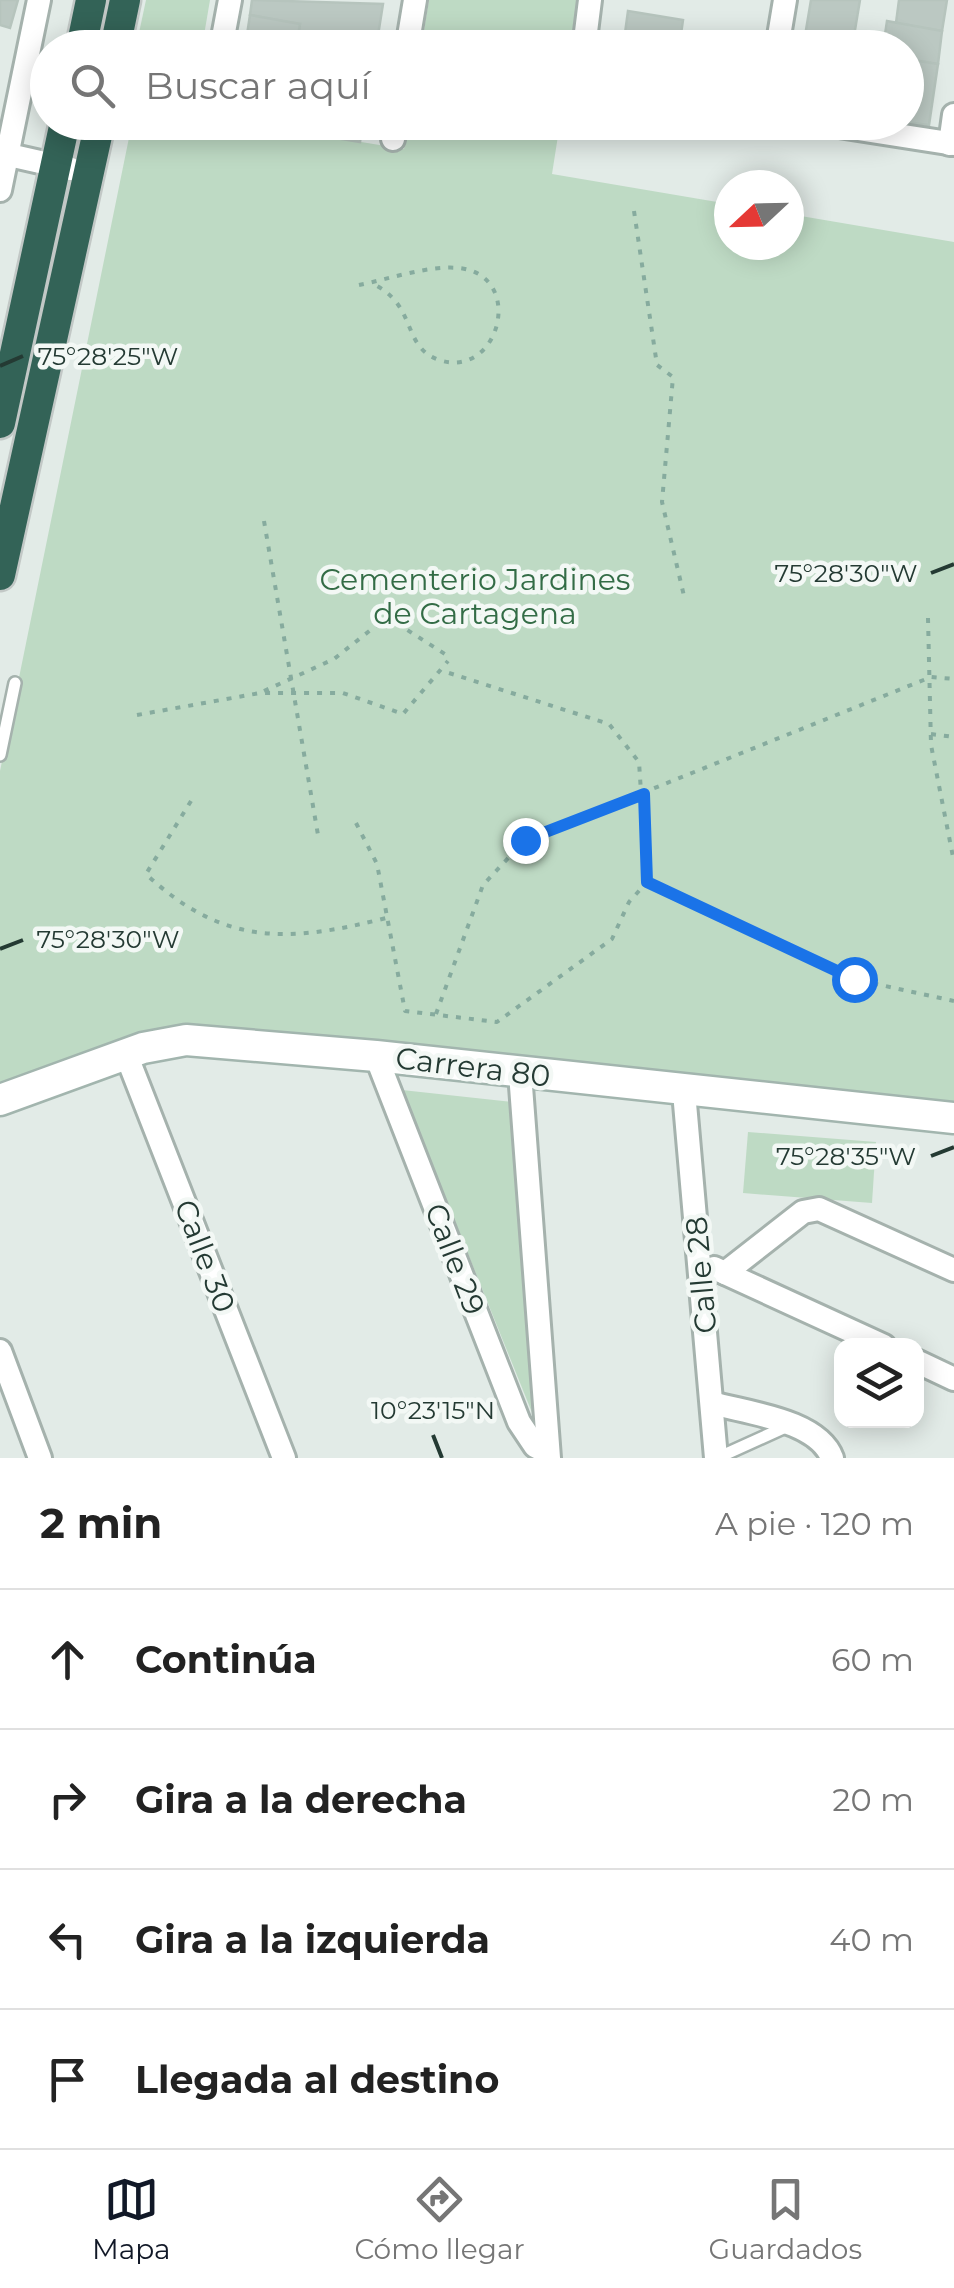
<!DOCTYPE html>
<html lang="es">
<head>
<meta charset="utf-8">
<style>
	:root { --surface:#fff; --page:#f6f6f6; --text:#222; --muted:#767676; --line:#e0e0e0; --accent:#111827 }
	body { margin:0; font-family:Montserrat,sans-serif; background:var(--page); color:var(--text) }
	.controls { position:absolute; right:30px; bottom:30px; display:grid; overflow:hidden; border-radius:20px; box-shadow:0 5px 25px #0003 }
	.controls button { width:90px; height:90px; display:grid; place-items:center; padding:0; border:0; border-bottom:2px solid var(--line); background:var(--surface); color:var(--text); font:50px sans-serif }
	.compass { position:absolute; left:714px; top:170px; width:90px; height:90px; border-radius:50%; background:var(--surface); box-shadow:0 5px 25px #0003; rotate:248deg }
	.stop { position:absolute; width:30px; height:30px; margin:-22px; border:8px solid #1a73e8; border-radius:50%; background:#fff }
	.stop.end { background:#1a73e8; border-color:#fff; box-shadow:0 2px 10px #0008 }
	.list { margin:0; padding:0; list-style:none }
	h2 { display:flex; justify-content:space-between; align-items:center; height:130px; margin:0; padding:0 40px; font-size:42px }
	h2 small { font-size:32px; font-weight:400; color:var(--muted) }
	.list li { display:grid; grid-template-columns:65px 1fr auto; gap:30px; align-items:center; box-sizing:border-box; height:140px; padding:0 40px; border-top:2px solid var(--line) }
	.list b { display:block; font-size:38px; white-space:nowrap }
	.list em { font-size:32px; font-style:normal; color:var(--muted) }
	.icon { flex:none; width:55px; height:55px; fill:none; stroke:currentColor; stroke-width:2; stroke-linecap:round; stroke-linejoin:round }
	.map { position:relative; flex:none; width:954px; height:1458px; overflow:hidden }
	.search { position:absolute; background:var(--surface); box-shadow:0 5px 25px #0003; left:30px; right:30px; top:30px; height:110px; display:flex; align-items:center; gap:25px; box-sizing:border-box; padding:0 35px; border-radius:55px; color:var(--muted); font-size:38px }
	.sheet { height:690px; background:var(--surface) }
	nav { display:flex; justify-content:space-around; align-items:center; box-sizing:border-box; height:140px; border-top:2px solid var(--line); background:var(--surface); font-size:28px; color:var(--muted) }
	nav a { display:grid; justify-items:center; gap:5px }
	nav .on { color:var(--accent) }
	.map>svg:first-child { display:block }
	.green { fill:#bedac4 }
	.building { fill:#bbc8c2; stroke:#b6c4bd; stroke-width:2.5 }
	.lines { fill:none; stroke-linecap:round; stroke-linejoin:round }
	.lane-casing { stroke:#a5b2ad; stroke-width:16 }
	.street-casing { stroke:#a5b2ad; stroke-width:28 }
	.secondary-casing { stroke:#a2b5ae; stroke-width:35 }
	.highway-casing { stroke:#c2c8c6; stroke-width:35 }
	.path { stroke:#86ab9e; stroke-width:4; stroke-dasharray:5 8; stroke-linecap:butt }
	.lane { stroke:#fff; stroke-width:11 }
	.street { stroke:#fff; stroke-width:22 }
	.secondary { stroke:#fff; stroke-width:30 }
	.highway { stroke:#336357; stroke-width:30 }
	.route { stroke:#1a73e8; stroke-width:12 }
	.ticks { fill:none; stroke:#243a33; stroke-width:4 }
	.labels { text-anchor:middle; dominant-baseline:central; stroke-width:9; stroke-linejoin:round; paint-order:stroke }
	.park-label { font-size:30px; fill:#336c46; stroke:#f3f8f5 }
	.street-label { font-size:30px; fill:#243a33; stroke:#f3f8f5 }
	.ticks-label { font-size:25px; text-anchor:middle; fill:#243a33; stroke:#f3f8f5; stroke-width:9; stroke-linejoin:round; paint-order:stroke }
</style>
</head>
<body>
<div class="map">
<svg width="954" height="1458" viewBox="0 0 954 1458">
	<rect width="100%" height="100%" fill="#e2ebe7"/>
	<g class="green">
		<path d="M146,0H210L202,47H136Z"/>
		<path d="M429,0H579L572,47L421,48Z"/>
		<path d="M132,123H245L404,149L409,123H560L552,174L729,204V245H789V214L954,242V1110L178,1027L142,1031L0,1086V771Z"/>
		<path d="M402,1090L512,1102L537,1425Z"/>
		<path d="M748,1132L876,1142L872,1203L743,1193Z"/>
	</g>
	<g class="building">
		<path d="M0,0H18L10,28L0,25Z"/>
		<path d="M252,0L383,4L376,48H296L300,24L250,15Z"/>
		<path d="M811,0H860L852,48H803Z"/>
		<path d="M899,0H947L942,31L896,23Z"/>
		<path d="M628,11L683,20L679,48H623Z"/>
		<path d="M250,15L300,24L296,48H245Z"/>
		<path d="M887,21L942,31L938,64L906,59V48H883Z"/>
		<path d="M906,59L938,64L929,125L906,122Z"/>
		<path d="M284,122H363L360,142L282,129Z"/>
	</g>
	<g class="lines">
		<g class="lane-casing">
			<g id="lane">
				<path d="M0,755L15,683"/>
				<path d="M717,1458L790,1425"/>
			</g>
		</g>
		<g class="street-casing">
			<g id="street">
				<path d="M221,48L230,0"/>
				<path d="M407,48L415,0"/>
				<path d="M584,48L590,0"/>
				<path d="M777,48L785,0"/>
				<path d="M813,122L954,144"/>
				<path d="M393,139L396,122"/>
				<path d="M950,144L954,115"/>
				<path d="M0,153L71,169"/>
				<path d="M0,190L39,0"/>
				<path d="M126,1054L284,1458"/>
				<path d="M376,1056L519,1422L535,1446L548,1453"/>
				<path d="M520,1073L549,1458"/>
				<path d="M684,1092L716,1458"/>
				<path d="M714,1268L884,1346"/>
				<path d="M725,1273L803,1212L819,1209L954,1270"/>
				<path d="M0,1351L40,1458"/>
				<path d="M916,1361L954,1379"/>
				<path d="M712,1403C747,1413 818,1420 832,1458"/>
			</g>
		</g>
		<g class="secondary-casing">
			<path id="secondary" d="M0,1100L143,1048L186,1040L376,1056L954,1118"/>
		</g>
		<g class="highway-casing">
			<g id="highway">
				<path d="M81,48L91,0"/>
				<path d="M115,48L125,0"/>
				<path d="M0,423L65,122"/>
				<path d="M0,575L100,122"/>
			</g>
		</g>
		<g class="path">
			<path d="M634,211L657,365L673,377L662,502L684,596"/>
			<path d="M359,285C389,279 429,265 459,268C526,275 500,380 439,360C400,346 419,305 371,283"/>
			<path d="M264,521L318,835"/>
			<path d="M928,618L931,745L954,862"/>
			<path d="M449,673L609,724L639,762L647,882L853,979L954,1001"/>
			<path d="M264,691L334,659L387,617L448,656"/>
			<path d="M137,715L260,693H343L403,714L448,661"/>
			<path d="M931,734L954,737"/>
			<path d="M191,801L146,874C223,946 288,943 386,918"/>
			<path d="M356,823L377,864L405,1011L497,1022L612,939L629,902L647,882"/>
			<path d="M436,1014L483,885L525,840L931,677L954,679"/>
		</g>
		<use href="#lane" class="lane"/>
		<use href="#street" class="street"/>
		<use href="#secondary" class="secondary"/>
		<use href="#highway" class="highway"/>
	</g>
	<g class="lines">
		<path class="route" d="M525,840L644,794L647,882L854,979"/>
	</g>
	<path class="ticks" d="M0,366L23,356M931,573L954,564M0,949L23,940M931,1156L954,1147M433,1435L442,1458"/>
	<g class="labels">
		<g class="park-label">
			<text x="475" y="579">Cementerio Jardines<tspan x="475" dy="34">de Cartagena</tspan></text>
		</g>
		<g class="street-label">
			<text transform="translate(473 1067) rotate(7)">Carrera 80</text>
			<text transform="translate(205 1256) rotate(69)">Calle 30</text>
			<text transform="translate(455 1259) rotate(69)">Calle 29</text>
			<text transform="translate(701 1275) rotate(-95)">Calle 28</text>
		</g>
	</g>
	<g class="ticks-label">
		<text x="108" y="365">75°28'25"W</text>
		<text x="846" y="582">75°28'30"W</text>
		<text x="108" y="948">75°28'30"W</text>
		<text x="846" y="1165">75°28'35"W</text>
		<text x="433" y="1419">10°23'15"N</text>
	</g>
</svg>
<div class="controls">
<button><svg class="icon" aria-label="layers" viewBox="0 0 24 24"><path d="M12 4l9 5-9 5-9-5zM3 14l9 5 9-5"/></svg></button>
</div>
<svg class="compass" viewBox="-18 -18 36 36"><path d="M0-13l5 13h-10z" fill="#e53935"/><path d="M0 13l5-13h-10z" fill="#767676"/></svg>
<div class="stop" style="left:854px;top:979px"></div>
<div class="stop end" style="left:525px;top:840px"></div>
<div class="search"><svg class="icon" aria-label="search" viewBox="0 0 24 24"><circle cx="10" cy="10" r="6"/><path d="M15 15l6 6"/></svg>Buscar aquí</div>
</div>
<section class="sheet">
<h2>2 min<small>A pie · 120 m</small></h2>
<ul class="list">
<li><svg class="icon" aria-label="ahead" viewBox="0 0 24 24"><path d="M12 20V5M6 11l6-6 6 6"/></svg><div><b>Continúa</b></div><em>60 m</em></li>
<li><svg class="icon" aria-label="right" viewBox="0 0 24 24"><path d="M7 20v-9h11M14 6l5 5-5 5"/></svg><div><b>Gira a la derecha</b></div><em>20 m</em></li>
<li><svg class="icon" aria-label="left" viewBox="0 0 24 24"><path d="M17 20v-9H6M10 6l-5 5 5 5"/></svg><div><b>Gira a la izquierda</b></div><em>40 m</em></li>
<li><svg class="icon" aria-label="arrive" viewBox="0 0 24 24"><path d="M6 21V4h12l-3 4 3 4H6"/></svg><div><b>Llegada al destino</b></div></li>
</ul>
</section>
<nav>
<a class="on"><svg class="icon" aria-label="map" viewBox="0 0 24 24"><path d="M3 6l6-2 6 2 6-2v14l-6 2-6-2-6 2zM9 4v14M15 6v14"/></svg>Mapa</a>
<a><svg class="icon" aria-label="directions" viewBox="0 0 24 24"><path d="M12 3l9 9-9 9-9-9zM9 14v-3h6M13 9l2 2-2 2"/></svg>Cómo llegar</a>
<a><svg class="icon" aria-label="saved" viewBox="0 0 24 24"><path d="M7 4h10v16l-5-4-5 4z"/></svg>Guardados</a>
</nav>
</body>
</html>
